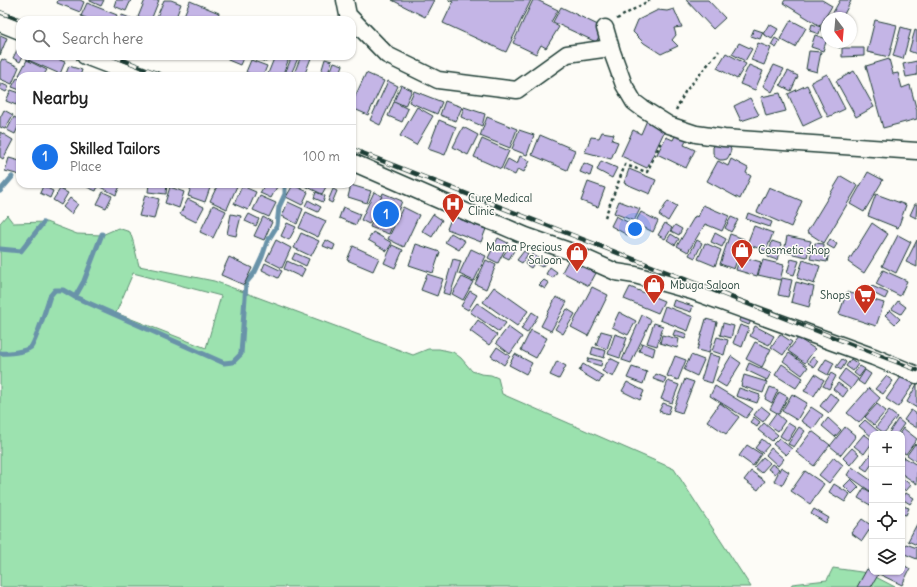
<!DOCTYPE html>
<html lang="en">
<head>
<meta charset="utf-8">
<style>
	:root { --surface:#fff; --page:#f2f2f2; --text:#222; --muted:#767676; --line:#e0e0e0; --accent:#1a73e8 }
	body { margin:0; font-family:Delius,sans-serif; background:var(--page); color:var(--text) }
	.controls { position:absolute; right:12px; bottom:12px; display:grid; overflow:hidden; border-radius:8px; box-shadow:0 1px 3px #0004 }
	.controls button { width:36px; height:36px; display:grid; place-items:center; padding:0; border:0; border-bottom:1px solid var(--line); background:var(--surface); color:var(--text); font:20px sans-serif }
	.compass { position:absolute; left:821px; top:12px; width:36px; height:36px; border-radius:50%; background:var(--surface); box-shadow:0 1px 3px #0004; rotate:164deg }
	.you { position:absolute; left:635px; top:229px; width:14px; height:14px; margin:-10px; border:3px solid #fff; border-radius:50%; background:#1a73e8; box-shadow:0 0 0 6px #1a73e833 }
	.badge { display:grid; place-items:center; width:26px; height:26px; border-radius:50%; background:var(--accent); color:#fff; font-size:13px; font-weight:700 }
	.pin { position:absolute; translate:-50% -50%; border:2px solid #fff; box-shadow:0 1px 4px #0006 }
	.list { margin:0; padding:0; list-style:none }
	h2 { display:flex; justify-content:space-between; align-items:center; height:52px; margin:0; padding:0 16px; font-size:17px }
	h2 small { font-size:13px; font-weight:400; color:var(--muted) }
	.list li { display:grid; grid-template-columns:26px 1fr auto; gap:12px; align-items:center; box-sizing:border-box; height:64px; padding:0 16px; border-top:1px solid var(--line) }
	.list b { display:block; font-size:15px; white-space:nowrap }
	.list p { margin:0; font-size:13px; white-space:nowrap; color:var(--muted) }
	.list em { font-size:13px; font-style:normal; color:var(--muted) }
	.icon { flex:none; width:22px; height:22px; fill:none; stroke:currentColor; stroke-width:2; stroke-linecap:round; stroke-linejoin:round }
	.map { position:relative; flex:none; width:917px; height:587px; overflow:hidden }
	.search { position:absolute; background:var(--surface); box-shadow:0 1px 3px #0004; left:16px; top:16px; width:340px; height:44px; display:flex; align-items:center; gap:10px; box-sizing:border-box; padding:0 14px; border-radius:12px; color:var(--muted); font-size:15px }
	.panel { position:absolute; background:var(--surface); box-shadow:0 1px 3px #0004; left:16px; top:72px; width:340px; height:116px; border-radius:12px }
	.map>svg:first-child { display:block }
	.green { fill:#9ce2af; stroke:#5e9072; fill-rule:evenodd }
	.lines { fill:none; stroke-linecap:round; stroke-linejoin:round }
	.stream { stroke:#6993a9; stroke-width:5 }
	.building { fill:#c4b5e6; stroke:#1f3d34 }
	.minor-casing { stroke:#1f3d34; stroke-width:19 }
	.path { stroke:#1f3d34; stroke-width:2.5; stroke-dasharray:3 3; stroke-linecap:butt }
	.minor { stroke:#fdfcf7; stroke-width:16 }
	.rail-casing { stroke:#1f3d34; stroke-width:4.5 }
	.rail { stroke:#fdfcf7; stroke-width:3; stroke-dasharray:9; stroke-linecap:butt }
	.labels { text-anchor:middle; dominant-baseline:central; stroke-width:3; stroke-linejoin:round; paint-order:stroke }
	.poi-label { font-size:11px; fill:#1f3d34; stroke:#fdfcf7; text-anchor:start }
</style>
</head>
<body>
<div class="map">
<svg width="917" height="587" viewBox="0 0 917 587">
	<rect width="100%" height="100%" fill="#fdfcf7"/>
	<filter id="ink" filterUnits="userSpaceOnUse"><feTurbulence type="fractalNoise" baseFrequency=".025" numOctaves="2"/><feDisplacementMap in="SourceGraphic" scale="8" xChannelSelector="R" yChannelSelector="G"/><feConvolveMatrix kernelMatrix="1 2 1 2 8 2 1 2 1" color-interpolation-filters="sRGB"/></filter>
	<g filter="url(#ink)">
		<g class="green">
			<path d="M7,215L13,223L46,222L77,234L102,235L118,228L130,232L133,241L139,266L214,281L413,355L428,349H439L453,352L461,358L472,371L481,374L491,375L498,378L502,394L674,469L751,587H0V223ZM133,273L221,296L206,348L116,313Z"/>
			<path d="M833,568L868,573L895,587H791L792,584L827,580Z"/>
		</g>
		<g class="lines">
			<g class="stream">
				<path d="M0,191L12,177"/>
				<path d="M0,249L21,251L43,223"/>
				<path d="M75,297L84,281L102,234"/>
				<path d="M0,353C7,354 25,352 31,347C36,341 47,305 50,296L55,290H63L75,297L224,363L233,362L241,354L246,283L255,272L262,257L267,242L277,226L279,207L285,194V184"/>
			</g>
		</g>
		<g class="building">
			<path d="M58,0H80L84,2L80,12L57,3Z"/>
			<path d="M90,0H104L101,6L90,1Z"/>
			<path d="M116,0H131L126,11L114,6Z"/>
			<path d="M145,0H159L151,20H145L138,17Z"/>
			<path d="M164,0H171L181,4L175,20L156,19Z"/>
			<path d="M392,0H434L425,17Z"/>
			<path d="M448,0H531L506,52L443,23L453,2Z"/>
			<path d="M533,0H537L558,10L551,22L559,27L546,48L541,45L536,54L513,43Z"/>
			<path d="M686,0H708L725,18L713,29Z"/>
			<path d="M785,0H822L832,6L820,26L783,3Z"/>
			<path d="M840,0H850L851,1L842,18H830Z"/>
			<path d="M190,1L219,13L217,20H182Z"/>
			<path d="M87,3L117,15L115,20H91L81,16Z"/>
			<path d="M561,7L604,28L596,42L553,22Z"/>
			<path d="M674,9L682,27L674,28L676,35L672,40L678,46L661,54L644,43L633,32L638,20L658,10L667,11Z"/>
			<path d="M122,15L136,20H120Z"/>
			<path d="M791,20L806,28L795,47L780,39Z"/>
			<path d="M875,20L897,25L889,57L867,52Z"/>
			<path d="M769,24L778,29L772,39L763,34Z"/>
			<path d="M812,24L821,27L819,34L810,31Z"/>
			<path d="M901,27L911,30L903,59L893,56Z"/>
			<path d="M754,29L763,32L760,39L751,36Z"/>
			<path d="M915,30L917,31V54L909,51Z"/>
			<path d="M0,35L7,38L0,55Z"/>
			<path d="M815,35L827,39L823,51L811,47Z"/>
			<path d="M775,38L780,41L776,48L771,45Z"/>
			<path d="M831,42H844L840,48L830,43Z"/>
			<path d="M739,43L752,49L745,61L732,54Z"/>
			<path d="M758,43L771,48L764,65L751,60Z"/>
			<path d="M18,48L20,49V56H23L20,62L13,58Z"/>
			<path d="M842,48H864V56L842,57Z"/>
			<path d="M809,51L821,52L817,72L806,69Z"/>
			<path d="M726,53L746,64L737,79L717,68Z"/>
			<path d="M28,56H50L65,62L60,74L26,59Z"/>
			<path d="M230,56H244L240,65L228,60Z"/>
			<path d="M253,56H269L266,62L252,57Z"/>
			<path d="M275,56H290L282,76H267Z"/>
			<path d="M292,56H299L290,76H284Z"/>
			<path d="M301,56H305L311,58L304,76H293Z"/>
			<path d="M2,59L19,67L12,84L0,79V63Z"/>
			<path d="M325,59L332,61L327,76H320Z"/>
			<path d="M889,59L893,74L898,73L902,88L910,85L917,111V119L883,128L866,66Z"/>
			<path d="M27,60L47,70L43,76H21L19,75Z"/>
			<path d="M251,60L267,66L263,76H256L246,72Z"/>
			<path d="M917,61V75L906,77L903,64Z"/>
			<path d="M334,62L343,65L339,76H329Z"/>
			<path d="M749,65L763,71L755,90L740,84Z"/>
			<path d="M774,65L784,69L772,92L763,86Z"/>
			<path d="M69,66L82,70L80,76H65Z"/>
			<path d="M788,71L798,76L791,91L780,85Z"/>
			<path d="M854,71L874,107L856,117L836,81Z"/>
			<path d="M366,73L384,81L368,115L352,108V103Z"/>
			<path d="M827,74L845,109L828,117L811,82Z"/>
			<path d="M17,78L20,79V90L12,87Z"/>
			<path d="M388,81L398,86L380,125L370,120Z"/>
			<path d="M0,83L9,87L6,92L0,89Z"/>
			<path d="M401,85L412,90L405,106L394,101Z"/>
			<path d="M807,85L822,117L803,126L788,94Z"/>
			<path d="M11,90L20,93V96L16,105L6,101Z"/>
			<path d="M414,91L442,102L437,114L409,102Z"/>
			<path d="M780,93L786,111L766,116L761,97Z"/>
			<path d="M750,98L759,115L741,121L734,106Z"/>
			<path d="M445,101L462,107L456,121L440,115Z"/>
			<path d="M394,102L408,109L402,122L388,116Z"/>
			<path d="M417,107L433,116L416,145L400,136Z"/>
			<path d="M464,107L485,114L482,126L461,117Z"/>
			<path d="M4,110L13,115L5,129L0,127V118Z"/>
			<path d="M14,117L20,120V123L15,134L7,130Z"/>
			<path d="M487,117L517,129L510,148L480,136Z"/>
			<path d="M439,120L456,127L445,155L428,149Z"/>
			<path d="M647,120L665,130L647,168L621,156L633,130L641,134Z"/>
			<path d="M463,127L478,135L468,155L453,147Z"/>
			<path d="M519,130L534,135L527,155L512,149Z"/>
			<path d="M0,132L13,140L3,159L0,157Z"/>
			<path d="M602,132L614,134L612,140L618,142L611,159L585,152L591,137L599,138Z"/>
			<path d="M676,134L687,139L684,145L695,150L686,168L657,154L666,137L673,140Z"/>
			<path d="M540,135L575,150L567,170L532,155Z"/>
			<path d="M482,139L509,151L501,169L474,157Z"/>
			<path d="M715,145H729L731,150L729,156L727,159L723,160H720L716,158L713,153V147Z"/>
			<path d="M520,156L530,161L524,172L518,169L515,175L503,169L508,159L517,164Z"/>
			<path d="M9,158L20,161V175L5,171Z"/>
			<path d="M731,159L748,168L746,173L751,176L740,199L707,181L718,161L728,166Z"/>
			<path d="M601,161L617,168L612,178L597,170Z"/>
			<path d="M584,163L593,167L590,176L580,172Z"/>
			<path d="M629,169L656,180L650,194L624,183Z"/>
			<path d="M868,172L883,180L864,212L850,204Z"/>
			<path d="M841,176L858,186L824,243L807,232Z"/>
			<path d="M588,182L605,188L598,207L581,201Z"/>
			<path d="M88,184H99L96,191L87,187Z"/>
			<path d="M101,184H121L116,195L100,187Z"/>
			<path d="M149,184H167L166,194L148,192Z"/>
			<path d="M192,184L211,185L205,202L188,196Z"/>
			<path d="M218,184H232L237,186L227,209L210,201Z"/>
			<path d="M265,184H275L278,185L271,198L260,193Z"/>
			<path d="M301,184H320L326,187L322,194Z"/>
			<path d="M333,184H348L346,189Z"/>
			<path d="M293,185L308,192L302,205L286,197Z"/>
			<path d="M351,185L371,191L367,203L348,197Z"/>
			<path d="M43,186L53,191L50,198L40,193Z"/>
			<path d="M242,186L256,192L248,210L234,204Z"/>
			<path d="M170,187L184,192L179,208L165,203Z"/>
			<path d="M769,187L802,201L791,227L757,212Z"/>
			<path d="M60,189L68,193L61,205L53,200Z"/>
			<path d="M333,189L337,191L332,203L328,201Z"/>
			<path d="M103,192L112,196L106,208L97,204Z"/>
			<path d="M316,192L325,196L323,202L314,198Z"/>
			<path d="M374,192L382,196L369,224L361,220Z"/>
			<path d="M383,193L402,201L389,234L370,227Z"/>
			<path d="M876,194L906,205L898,228L868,216Z"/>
			<path d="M145,195L159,199L154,219L139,216Z"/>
			<path d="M260,196L276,203L269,217L253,210Z"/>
			<path d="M70,198L78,204L71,214L63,207Z"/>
			<path d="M188,199L204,207L196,222L180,214Z"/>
			<path d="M308,200L321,207L318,212L305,206Z"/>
			<path d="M619,201L640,209L634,221L614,213Z"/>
			<path d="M668,201L677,206L668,221L659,215Z"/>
			<path d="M288,202L303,209L297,224L282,216Z"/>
			<path d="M915,204H917L916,218L910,215Z"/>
			<path d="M213,205L226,211L213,238L200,232Z"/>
			<path d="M703,205L729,216L722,231L705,224L688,252L677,246L695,216L698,217Z"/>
			<path d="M343,207L360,214L356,225L339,218Z"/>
			<path d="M403,207L419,215L404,247L388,239Z"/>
			<path d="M306,212L326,221L318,237L299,228Z"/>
			<path d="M641,212L658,221L653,232L635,223Z"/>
			<path d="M748,213L772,222L770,227L746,219Z"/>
			<path d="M231,214L241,216L236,236L227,234Z"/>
			<path d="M249,214L259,219L256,226L245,221Z"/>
			<path d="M433,214L442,220L432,237L422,231Z"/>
			<path d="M452,216L486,229L481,242L447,229Z"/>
			<path d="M616,216L635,226L629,236L611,226Z"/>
			<path d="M263,217L272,222L264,240L254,236Z"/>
			<path d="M731,217L738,220L731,232L725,228Z"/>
			<path d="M287,223L296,227L289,240L281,236Z"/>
			<path d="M665,223L672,228L665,239L658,235Z"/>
			<path d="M872,223L888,234L864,273L848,262Z"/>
			<path d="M675,225L682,229L679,235L671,231Z"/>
			<path d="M754,226L773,233L766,251L747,244Z"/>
			<path d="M373,232L392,243L387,251L368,240Z"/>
			<path d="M301,233L319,241L311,256L294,248Z"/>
			<path d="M451,233L465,241L459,250L445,242Z"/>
			<path d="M715,233L726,239L722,247L711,242Z"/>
			<path d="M671,234L679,239L675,245L667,240Z"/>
			<path d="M730,234L744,239L734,269L720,264Z"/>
			<path d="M898,235L911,242L896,273L882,266Z"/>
			<path d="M787,236L811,241L807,257L784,252Z"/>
			<path d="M498,238L508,243L498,263L488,258Z"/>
			<path d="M830,239L837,244L834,249L827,245Z"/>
			<path d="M276,240L291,248L282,268L266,260Z"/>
			<path d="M326,240L335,245L333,250L323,246Z"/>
			<path d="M697,240L702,243L695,258L689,255Z"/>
			<path d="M917,240V267L906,262Z"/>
			<path d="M772,241L781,244L777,260L768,257Z"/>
			<path d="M705,243L721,250L715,266L698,259Z"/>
			<path d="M815,243L824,244V250L814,249Z"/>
			<path d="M416,244L440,252L433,273L409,265Z"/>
			<path d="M392,245L403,250L395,268L384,263Z"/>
			<path d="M510,245L515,249L509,259L503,256Z"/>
			<path d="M353,246L379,258L373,271L347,260Z"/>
			<path d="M471,249L486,256L474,281L459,274Z"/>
			<path d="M812,250L829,253L827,262L810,259Z"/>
			<path d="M524,251L528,254L522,263L517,260Z"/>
			<path d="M295,253L309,259L306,266L292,259Z"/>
			<path d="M532,254L538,258L531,268L525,264Z"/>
			<path d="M740,256L761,262L757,276L736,270Z"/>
			<path d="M229,257L252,268L244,285L221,275Z"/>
			<path d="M540,258L546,262L542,267L536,264Z"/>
			<path d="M453,259L461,261L450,295L443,293Z"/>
			<path d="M569,259L596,273L589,286L562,272Z"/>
			<path d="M791,259L799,261L794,275L787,273Z"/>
			<path d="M486,260L496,265L486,289L475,284Z"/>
			<path d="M763,260L784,265L780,280L758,275Z"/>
			<path d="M803,260L820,266L814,284L797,278Z"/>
			<path d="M287,261L305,269L301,277L284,269Z"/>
			<path d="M265,263L282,271L278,278L262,270Z"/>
			<path d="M550,267L557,272L553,278L546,274Z"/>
			<path d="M883,270L907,281L900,296L876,284Z"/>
			<path d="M427,274L443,279L437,296L421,290Z"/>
			<path d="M462,277L473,282L463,300L452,294Z"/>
			<path d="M782,278L792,280L788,297L778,295Z"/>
			<path d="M544,280L549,283L545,289L539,285Z"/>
			<path d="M796,282L814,287L809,307L791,302Z"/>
			<path d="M872,286L888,293L885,299L869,291Z"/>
			<path d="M494,287L528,311L517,326L483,302Z"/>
			<path d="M592,287L608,295L588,336L571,327Z"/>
			<path d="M630,287L664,301L658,313L624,299Z"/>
			<path d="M470,291L477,295L468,310L461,306Z"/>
			<path d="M847,292L884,303L876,326L839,314Z"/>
			<path d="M556,297L567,302L551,331L541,326Z"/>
			<path d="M674,300L693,306L691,312L672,306Z"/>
			<path d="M898,301L906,307L901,314L892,309Z"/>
			<path d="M477,303L506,323L499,332L470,312Z"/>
			<path d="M665,306L693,317L688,331L660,320Z"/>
			<path d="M567,309L575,314L563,334L555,329Z"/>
			<path d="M890,310L900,319L895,324L885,315Z"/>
			<path d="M532,312L538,316L527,333L521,329Z"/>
			<path d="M619,312L636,321L628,335L612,327Z"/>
			<path d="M642,315L651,320L631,363L622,360Z"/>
			<path d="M740,316L751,320L749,325L739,321Z"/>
			<path d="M706,319L717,322L709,353L697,350Z"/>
			<path d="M478,320L497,335L489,345L470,331Z"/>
			<path d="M654,323L663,326L657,346L647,343Z"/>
			<path d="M723,323L734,326L731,338L720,335Z"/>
			<path d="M740,325L749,328L742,347L733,343Z"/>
			<path d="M755,326L774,336L769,345L750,336Z"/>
			<path d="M508,327L522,337L510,354L496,343Z"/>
			<path d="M531,330L547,338L536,358L521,350Z"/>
			<path d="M675,330L687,334L685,339L673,335Z"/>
			<path d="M601,331L612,334L607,349L596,345Z"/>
			<path d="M615,334L627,338L620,358L608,354Z"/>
			<path d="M780,334L792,342L783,355L771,347Z"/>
			<path d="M662,335L679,339L677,348L660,343Z"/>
			<path d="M717,337L728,340L724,355L712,351Z"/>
			<path d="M798,338L815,349L805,363L788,351Z"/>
			<path d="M755,342L771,349L762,367L746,359Z"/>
			<path d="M642,343L655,348L653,356L639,351Z"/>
			<path d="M497,347L510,356L504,365L491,356Z"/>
			<path d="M593,347L606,351L604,358L591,354Z"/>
			<path d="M789,353L808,367L802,375L783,361Z"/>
			<path d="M515,354L532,363L526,374L509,365Z"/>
			<path d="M709,354L720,357L712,383L701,380Z"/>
			<path d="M691,355L704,360L697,376L684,370Z"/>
			<path d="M675,356L686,360L678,380L667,376Z"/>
			<path d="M731,356L741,363L726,387L716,381Z"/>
			<path d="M813,357L818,361L814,367L808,363Z"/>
			<path d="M589,358L602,361L601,366L587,362Z"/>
			<path d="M610,358L620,363L613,377L602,371Z"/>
			<path d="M826,359L834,363L828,375L819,370Z"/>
			<path d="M842,359L846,362L841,370L836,367Z"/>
			<path d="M851,359L858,364L853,371L846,366Z"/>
			<path d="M557,361L566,366L559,379L550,375Z"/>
			<path d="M749,363L771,373L767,380L746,370Z"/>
			<path d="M583,364L603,376L599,383L579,371Z"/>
			<path d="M782,364L803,378L796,388L775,375Z"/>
			<path d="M860,366L865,369L859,377L854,373Z"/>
			<path d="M632,367L647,372L643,384L627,378Z"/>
			<path d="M845,369L858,379L851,389L838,379Z"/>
			<path d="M865,370L871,374L864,385L858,381Z"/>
			<path d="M831,373L836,376L829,389L823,386Z"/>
			<path d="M656,374L666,378L664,383L653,379Z"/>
			<path d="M815,374L824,380L814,396L804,391Z"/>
			<path d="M903,374L915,382L898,407L886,399Z"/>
			<path d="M744,375L767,382L763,393L741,386Z"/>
			<path d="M886,376L893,381L883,394L875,389Z"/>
			<path d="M685,379L694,382L682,413L673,410Z"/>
			<path d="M668,381L679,385L672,403L661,399Z"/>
			<path d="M627,382L644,391L640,400L622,391Z"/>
			<path d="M838,383L848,390L843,397L833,389Z"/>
			<path d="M917,384V408L907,402Z"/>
			<path d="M715,386L753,409L746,418L710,396Z"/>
			<path d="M770,387L778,390L772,403L765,399Z"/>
			<path d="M739,388L760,395L757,403L736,396Z"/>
			<path d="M869,388L880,398L859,423L847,413Z"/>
			<path d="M779,392L788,397L779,414L770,409Z"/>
			<path d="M830,393L839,400L829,413L820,406Z"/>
			<path d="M792,394L807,403L797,420L782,411Z"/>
			<path d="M663,403L671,406L668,414L659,411Z"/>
			<path d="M720,403L739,417L726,434L707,421Z"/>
			<path d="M877,404L886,411L874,425L865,417Z"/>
			<path d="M761,406L770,413L763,422L754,415Z"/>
			<path d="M811,407L823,415L813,429L801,421Z"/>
			<path d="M911,410L917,414V428L904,420Z"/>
			<path d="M889,411L897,417L884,433L876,427Z"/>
			<path d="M776,413L785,421L778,431L768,424Z"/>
			<path d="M754,417L760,422L757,427L750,422Z"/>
			<path d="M828,418L841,430L835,437L822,426Z"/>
			<path d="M898,419L904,424L897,434H888Z"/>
			<path d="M865,420L879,432L877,434H872V437L859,426Z"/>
			<path d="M764,423L778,435L772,441L758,430Z"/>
			<path d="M788,423L796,428L788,441L780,436Z"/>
			<path d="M799,427L805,431L794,447L788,444Z"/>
			<path d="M845,427L856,436L841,455L830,446Z"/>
			<path d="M903,428L917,439L906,454L902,452V434H899Z"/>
			<path d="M812,431L830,445L814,466L796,452Z"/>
			<path d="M864,434L872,440V443L864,454L854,446Z"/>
			<path d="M779,438L792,449L786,455L773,444Z"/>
			<path d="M762,439L769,445L762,453L755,448Z"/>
			<path d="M915,444L917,446V462L907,455Z"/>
			<path d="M747,445L761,454L753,466L739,456Z"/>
			<path d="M771,448L784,459L778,466L766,455Z"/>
			<path d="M852,448L859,454L850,465L843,458Z"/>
			<path d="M872,452V464L867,471L861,467Z"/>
			<path d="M763,457L770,463L761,473L754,467Z"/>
			<path d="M834,457L843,465L829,483L819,475Z"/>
			<path d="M904,457L917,465V484L902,474V460Z"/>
			<path d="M772,464L779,469L775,474L768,469Z"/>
			<path d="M781,467L789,472L782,485L774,481Z"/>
			<path d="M852,467L872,481V488L870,491L847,475Z"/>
			<path d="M751,471L765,481L758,490L744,480Z"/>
			<path d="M805,471L824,484L810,504L791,491Z"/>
			<path d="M902,478L911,485L906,491L902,488Z"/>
			<path d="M851,479L859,487L852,494L844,486Z"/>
			<path d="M834,484L850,494L845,502L829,492Z"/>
			<path d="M864,488L872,493V506L858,498Z"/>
			<path d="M906,493L914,498L910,504L902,499Z"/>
			<path d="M903,506L909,508L906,515L902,514Z"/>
			<path d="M814,509L829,518L826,523L811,514Z"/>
			<path d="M862,519L872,526L862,541L851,533Z"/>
			<path d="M917,524V545L908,541Z"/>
			<path d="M906,544L917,548V559L902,553Z"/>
			<path d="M902,564L910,569L902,585L877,573L902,572Z"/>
			<path d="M867,569L878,575L871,587H857Z"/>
		</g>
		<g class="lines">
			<g class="minor-casing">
				<g id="minor">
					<path d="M345,0L348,15L387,55L438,80L517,90L567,54L610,48"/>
					<path d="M0,23L20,31"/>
					<path d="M605,28L612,52L624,85L634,102L642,108L669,125L696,134L724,138L917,151"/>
					<path d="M85,56L137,76"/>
					<path d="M352,162L471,214L498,224L526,236L569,251L616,272L635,275L692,291L874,357L917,375"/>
				</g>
			</g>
			<g class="path">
				<path d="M617,19L650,0"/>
				<path d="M676,110L685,92L719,51"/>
				<path d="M605,217L625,165L647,172L662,140"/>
			</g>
			<use href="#minor" class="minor"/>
			<g class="rail-casing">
				<g id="rail">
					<path d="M0,12L21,20"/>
					<path d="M113,56L164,76"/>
					<path d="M352,149L917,370"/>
				</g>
			</g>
			<use href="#rail" class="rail"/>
		</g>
	</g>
	<defs>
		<g id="hospital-pin" transform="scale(1.15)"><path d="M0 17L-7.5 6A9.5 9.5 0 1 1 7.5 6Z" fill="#c8321e" stroke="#fdfcf7"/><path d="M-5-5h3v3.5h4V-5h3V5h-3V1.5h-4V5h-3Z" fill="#fff"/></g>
		<g id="shop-pin" transform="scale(1.15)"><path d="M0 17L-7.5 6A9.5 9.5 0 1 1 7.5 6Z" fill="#c8321e" stroke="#fdfcf7"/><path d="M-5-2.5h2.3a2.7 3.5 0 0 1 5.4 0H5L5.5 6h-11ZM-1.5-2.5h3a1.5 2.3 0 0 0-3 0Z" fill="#fff"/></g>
		<g id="supermarket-pin" transform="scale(1.15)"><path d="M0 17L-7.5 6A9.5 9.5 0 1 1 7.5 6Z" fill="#c8321e" stroke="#fdfcf7"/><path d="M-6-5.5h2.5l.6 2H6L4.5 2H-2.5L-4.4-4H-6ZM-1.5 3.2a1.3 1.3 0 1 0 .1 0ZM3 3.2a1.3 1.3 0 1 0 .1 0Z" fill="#fff"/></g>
	</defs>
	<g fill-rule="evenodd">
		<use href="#hospital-pin" x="453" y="204"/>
		<use href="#shop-pin" x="742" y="250"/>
		<use href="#shop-pin" x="577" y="253"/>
		<use href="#shop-pin" x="654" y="285"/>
		<use href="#supermarket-pin" x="865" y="295"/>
	</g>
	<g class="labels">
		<g class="poi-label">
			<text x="468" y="198">Cure Medical<tspan x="468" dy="13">Clinic</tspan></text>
			<text x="562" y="247" text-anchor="end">Mama Precious<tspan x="562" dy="13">Saloon</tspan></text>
			<text x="758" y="250">Cosmetic shop</text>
			<text x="670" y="285">Mbuga Saloon</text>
			<text x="850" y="295" text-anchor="end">Shops</text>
		</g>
	</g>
</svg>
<div class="controls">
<button>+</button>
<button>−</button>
<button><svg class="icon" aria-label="locate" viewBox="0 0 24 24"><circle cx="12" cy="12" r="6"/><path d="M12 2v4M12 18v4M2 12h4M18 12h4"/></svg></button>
<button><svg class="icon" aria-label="layers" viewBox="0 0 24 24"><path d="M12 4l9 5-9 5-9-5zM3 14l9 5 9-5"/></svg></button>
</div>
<svg class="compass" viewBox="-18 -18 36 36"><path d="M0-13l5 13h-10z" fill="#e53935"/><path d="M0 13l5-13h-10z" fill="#767676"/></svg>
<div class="you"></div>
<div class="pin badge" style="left:386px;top:214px">1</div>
<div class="search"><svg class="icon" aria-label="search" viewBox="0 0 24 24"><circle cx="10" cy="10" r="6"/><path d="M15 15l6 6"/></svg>Search here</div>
<section class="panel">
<h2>Nearby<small></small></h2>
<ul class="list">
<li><span class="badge">1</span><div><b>Skilled Tailors</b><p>Place</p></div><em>100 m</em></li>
</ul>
</section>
</div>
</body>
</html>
